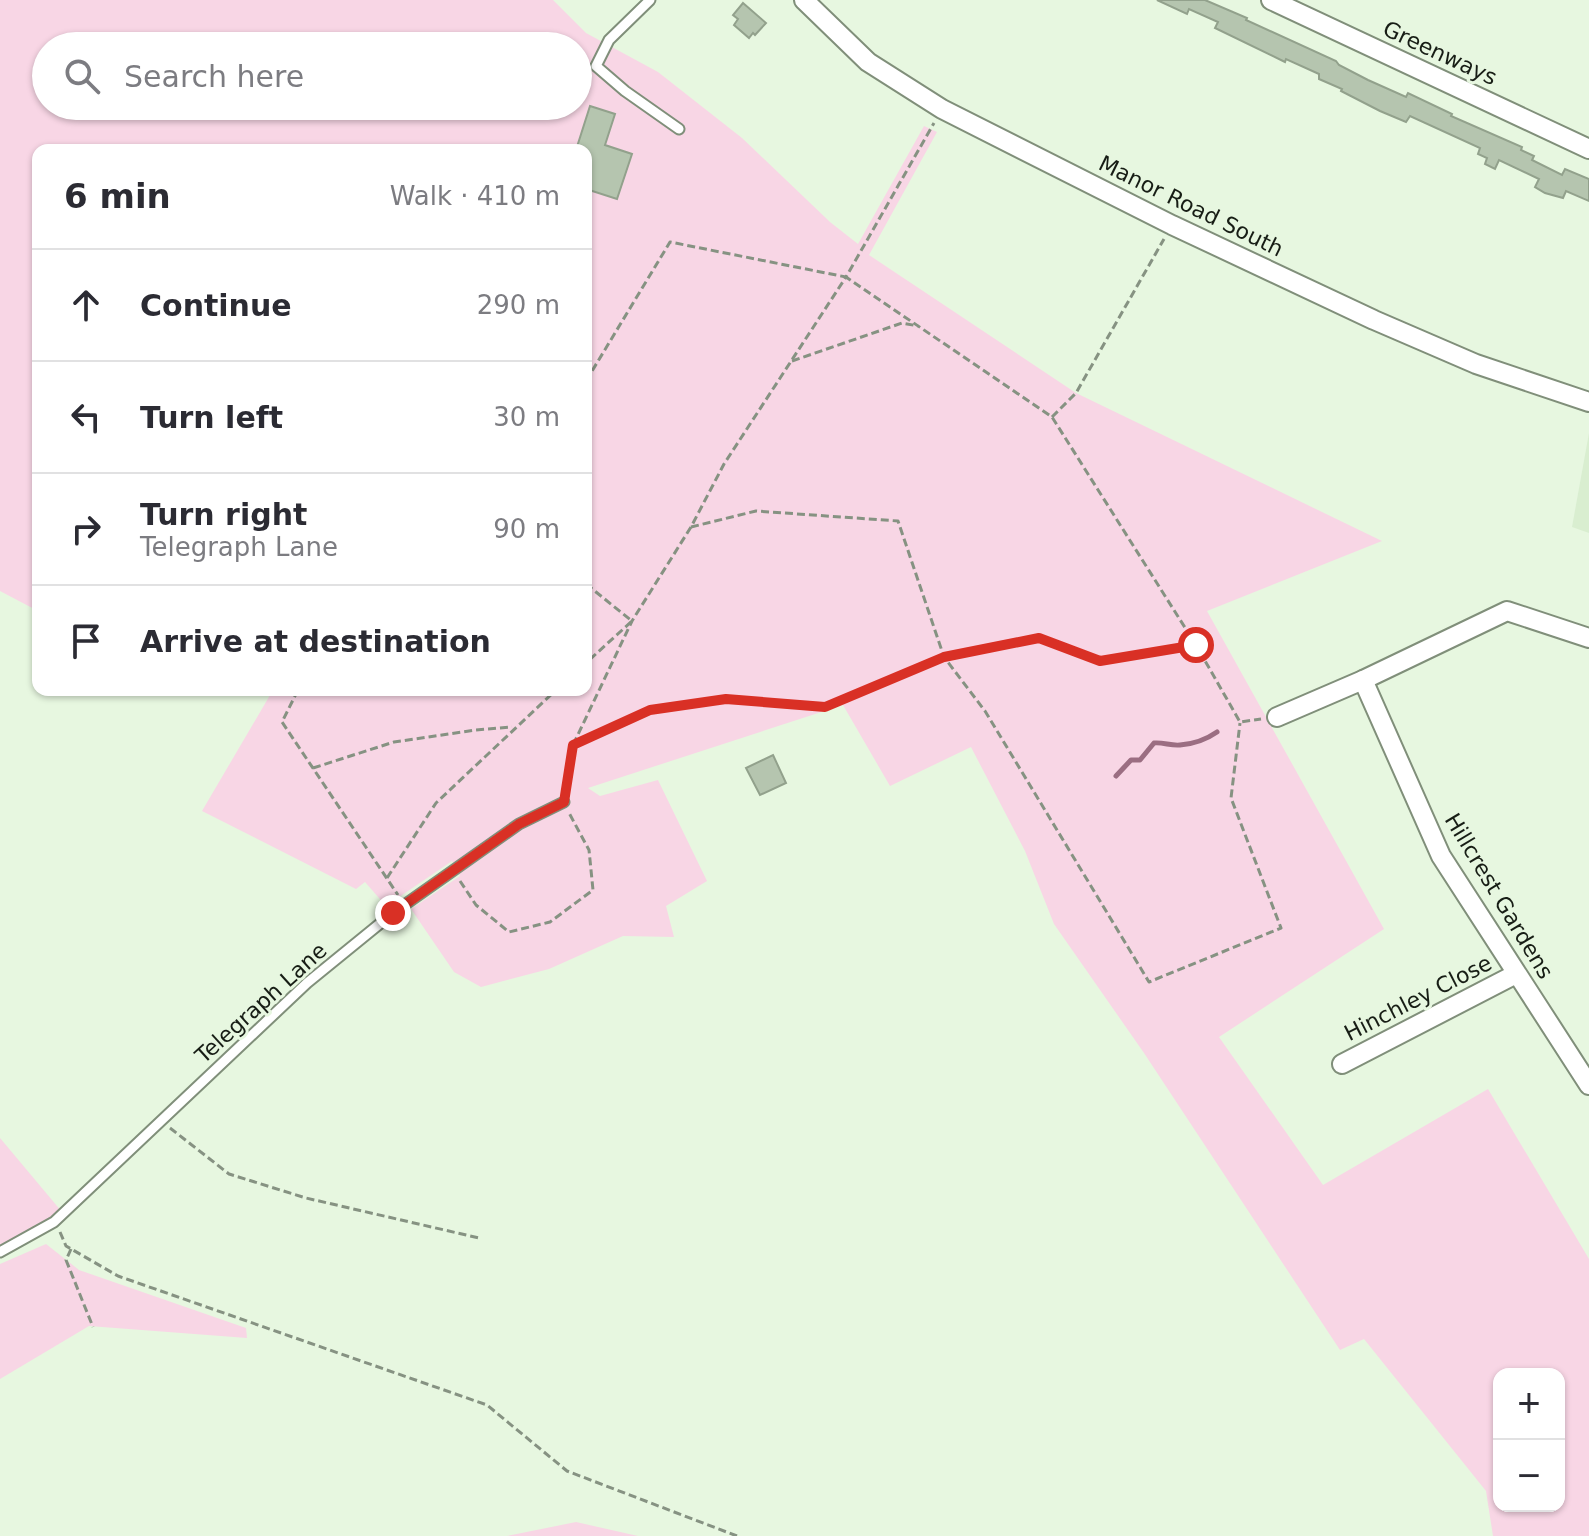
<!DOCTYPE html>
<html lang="en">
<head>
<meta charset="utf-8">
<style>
	:root { --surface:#fff; --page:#f2f2f3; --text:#2b2b33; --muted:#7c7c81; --line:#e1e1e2 }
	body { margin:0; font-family:"DejaVu Sans",sans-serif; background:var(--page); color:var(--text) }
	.controls { position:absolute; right:24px; bottom:24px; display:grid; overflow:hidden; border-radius:16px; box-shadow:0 2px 6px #0004 }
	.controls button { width:72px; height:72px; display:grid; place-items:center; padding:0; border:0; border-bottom:2px solid var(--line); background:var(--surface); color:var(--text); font:40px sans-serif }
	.stop { position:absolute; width:24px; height:24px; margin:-18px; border:6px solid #d93025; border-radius:50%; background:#fff }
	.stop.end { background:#d93025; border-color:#fff; box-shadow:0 2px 8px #0008 }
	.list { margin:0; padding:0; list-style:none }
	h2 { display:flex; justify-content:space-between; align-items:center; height:104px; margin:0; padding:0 32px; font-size:34px }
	h2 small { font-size:26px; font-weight:400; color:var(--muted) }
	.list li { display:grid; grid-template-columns:52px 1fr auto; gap:24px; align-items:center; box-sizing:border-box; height:112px; padding:0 32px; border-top:2px solid var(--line) }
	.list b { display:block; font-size:30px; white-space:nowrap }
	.list p { margin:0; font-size:26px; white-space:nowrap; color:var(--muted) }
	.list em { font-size:26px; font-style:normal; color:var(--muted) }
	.icon { flex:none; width:44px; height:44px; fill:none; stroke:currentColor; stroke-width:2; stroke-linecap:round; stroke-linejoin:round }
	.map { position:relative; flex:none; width:1589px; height:1536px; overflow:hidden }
	.search { position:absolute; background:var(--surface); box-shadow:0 2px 6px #0004; left:32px; top:32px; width:560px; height:88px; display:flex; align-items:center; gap:20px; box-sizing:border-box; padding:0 28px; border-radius:44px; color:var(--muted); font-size:30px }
	.panel { position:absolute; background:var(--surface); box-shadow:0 2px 6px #0004; left:32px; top:144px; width:560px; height:552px; border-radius:16px }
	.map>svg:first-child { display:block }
	.built { fill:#d9eed0 }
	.green { fill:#f8d6e5; fill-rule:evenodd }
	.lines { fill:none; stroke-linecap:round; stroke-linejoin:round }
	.stream { stroke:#9b6e82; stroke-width:5 }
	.building { fill:#b5c5af; stroke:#92a18c; stroke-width:2 }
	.service-casing { stroke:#808f7a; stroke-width:13 }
	.minor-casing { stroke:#808f7a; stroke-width:22 }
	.path { stroke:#869282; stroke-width:3; stroke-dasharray:8 4; stroke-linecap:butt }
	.service { stroke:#fff; stroke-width:9 }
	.minor { stroke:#fff; stroke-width:18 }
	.route { stroke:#d93025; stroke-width:10 }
	.labels { text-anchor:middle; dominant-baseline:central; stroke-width:6; stroke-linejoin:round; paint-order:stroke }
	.street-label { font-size:22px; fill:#171d15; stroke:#e7f7e0 }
</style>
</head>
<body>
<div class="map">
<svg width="1589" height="1536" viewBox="0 0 1589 1536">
	<rect width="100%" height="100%" fill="#e7f7e0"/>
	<path class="built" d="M1589,433V533L1572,527Z"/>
	<g class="green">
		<path d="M0,0H553L586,33L658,72L742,138L830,222L858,244L924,126L937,132L869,255L1076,393L1382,541L1207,611L1384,929L1219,1037L1323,1185L1488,1089L1589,1259V1536H1493L1486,1491L1364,1339L1340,1350L1144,1053L1054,924L1025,851L971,747L890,786L843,705L588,788L600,796L658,780L707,881L666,906L674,937L623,936L549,969L481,987L454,972L411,909L460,876L452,861L386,906L365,882L356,889L202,811L273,690H586V150H38V611L0,591ZM46,46H578V106H46ZM1499,1374H1559V1506H1499Z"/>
		<path d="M0,1138L62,1212L0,1245Z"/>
		<path d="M46,1244L79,1270L246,1328L247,1338L89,1326L0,1379V1264Z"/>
		<path d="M576,1522L638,1536H507Z"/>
	</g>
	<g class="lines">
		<path class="stream" d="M1116,776L1131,760H1140L1154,743C1163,742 1171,746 1180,745C1193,744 1207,739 1217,732"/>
	</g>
	<g class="building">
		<path d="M1157,0H1205L1247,18L1246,20L1336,61L1339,65L1368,80L1406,97L1408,93L1452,114L1451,116L1522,147L1521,150L1534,156L1532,160L1562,175L1565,169L1589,179V201L1566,191L1563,198L1545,193L1535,187L1539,179L1499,160L1495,169L1485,164L1487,158L1478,154L1480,148L1410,116L1406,122L1380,111L1341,91L1342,89L1319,79V74L1286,59L1285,62L1215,28L1218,22L1189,9L1187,14Z"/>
		<path d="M743,3L766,23L755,35L753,33L749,38L734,25L738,19L733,15Z"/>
		<path d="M590,106L615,114L605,145L632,154L617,199L586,189V150H576Z"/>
		<path d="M773,755L786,783L760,795L746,768Z"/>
	</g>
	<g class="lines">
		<g class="service-casing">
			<g id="service">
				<path d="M650,0L609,40L596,66L625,91L679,129"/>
				<path d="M0,1252L54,1222L307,983L393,913L519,824L564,802"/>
			</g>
		</g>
		<g class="minor-casing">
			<g id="minor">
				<path d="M804,0L868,62L942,109L1172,225L1374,320L1476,364L1589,402"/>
				<path d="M1271,0L1589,149"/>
				<path d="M1363,680L1441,856L1589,1085"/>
				<path d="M1277,717L1363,680L1507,611L1589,638"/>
				<path d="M1342,1064L1516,974"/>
			</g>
		</g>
		<g class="path">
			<path d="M792,361L902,323L918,326"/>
			<path d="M586,381L670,242L846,277L934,123"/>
			<path d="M1052,417L1076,393L1164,239"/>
			<path d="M691,527L756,511L898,521L944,657L985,711L1149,982L1281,928L1231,798L1240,723"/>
			<path d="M586,584L632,621L586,663"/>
			<path d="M298,690L282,722L398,895"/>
			<path d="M573,745L650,710L726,699L825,707L944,657L1039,638L1100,661L1195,645"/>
			<path d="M313,768L394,742L476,730L512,727"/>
			<path d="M565,792L573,745L632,621L691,527L724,464L846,277L1052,417L1196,645L1240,722L1261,719"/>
			<path d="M387,878L436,803L556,690"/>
			<path d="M460,881L476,905L509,932L550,922L593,890L589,850L568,811"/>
			<path d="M170,1128L229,1174L306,1198L479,1238"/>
			<path d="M60,1232L66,1246L118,1276L487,1405L567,1471L737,1536"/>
			<path d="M71,1249L66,1260L93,1327"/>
		</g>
		<use href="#service" class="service"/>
		<use href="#minor" class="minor"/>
	</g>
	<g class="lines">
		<path class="route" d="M393,913L519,824L564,802L573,745L650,710L726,699L825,707L944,657L1039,638L1100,661L1196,645"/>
	</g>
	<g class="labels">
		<g class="street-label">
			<text transform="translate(1440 53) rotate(25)">Greenways</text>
			<text transform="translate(1191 206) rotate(26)">Manor Road South</text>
			<text transform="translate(1499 896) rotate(59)">Hillcrest Gardens</text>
			<text transform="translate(1418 998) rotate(-27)">Hinchley Close</text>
			<text transform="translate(261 1003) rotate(-42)">Telegraph Lane</text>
		</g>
	</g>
</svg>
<div class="controls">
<button>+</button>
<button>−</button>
</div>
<div class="stop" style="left:1196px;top:645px"></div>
<div class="stop end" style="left:393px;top:913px"></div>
<div class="search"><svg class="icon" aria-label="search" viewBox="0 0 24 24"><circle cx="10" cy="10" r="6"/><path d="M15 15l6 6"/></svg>Search here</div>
<section class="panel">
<h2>6 min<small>Walk · 410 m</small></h2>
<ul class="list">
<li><svg class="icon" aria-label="ahead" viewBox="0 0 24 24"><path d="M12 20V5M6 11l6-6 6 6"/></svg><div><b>Continue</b></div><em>290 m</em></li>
<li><svg class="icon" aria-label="left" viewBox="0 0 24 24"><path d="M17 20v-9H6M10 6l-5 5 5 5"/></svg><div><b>Turn left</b></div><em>30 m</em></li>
<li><svg class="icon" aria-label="right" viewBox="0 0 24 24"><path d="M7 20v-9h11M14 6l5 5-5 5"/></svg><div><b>Turn right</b><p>Telegraph Lane</p></div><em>90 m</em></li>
<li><svg class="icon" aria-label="arrive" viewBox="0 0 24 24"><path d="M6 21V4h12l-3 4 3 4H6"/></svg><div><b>Arrive at destination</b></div></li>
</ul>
</section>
</div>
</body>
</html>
